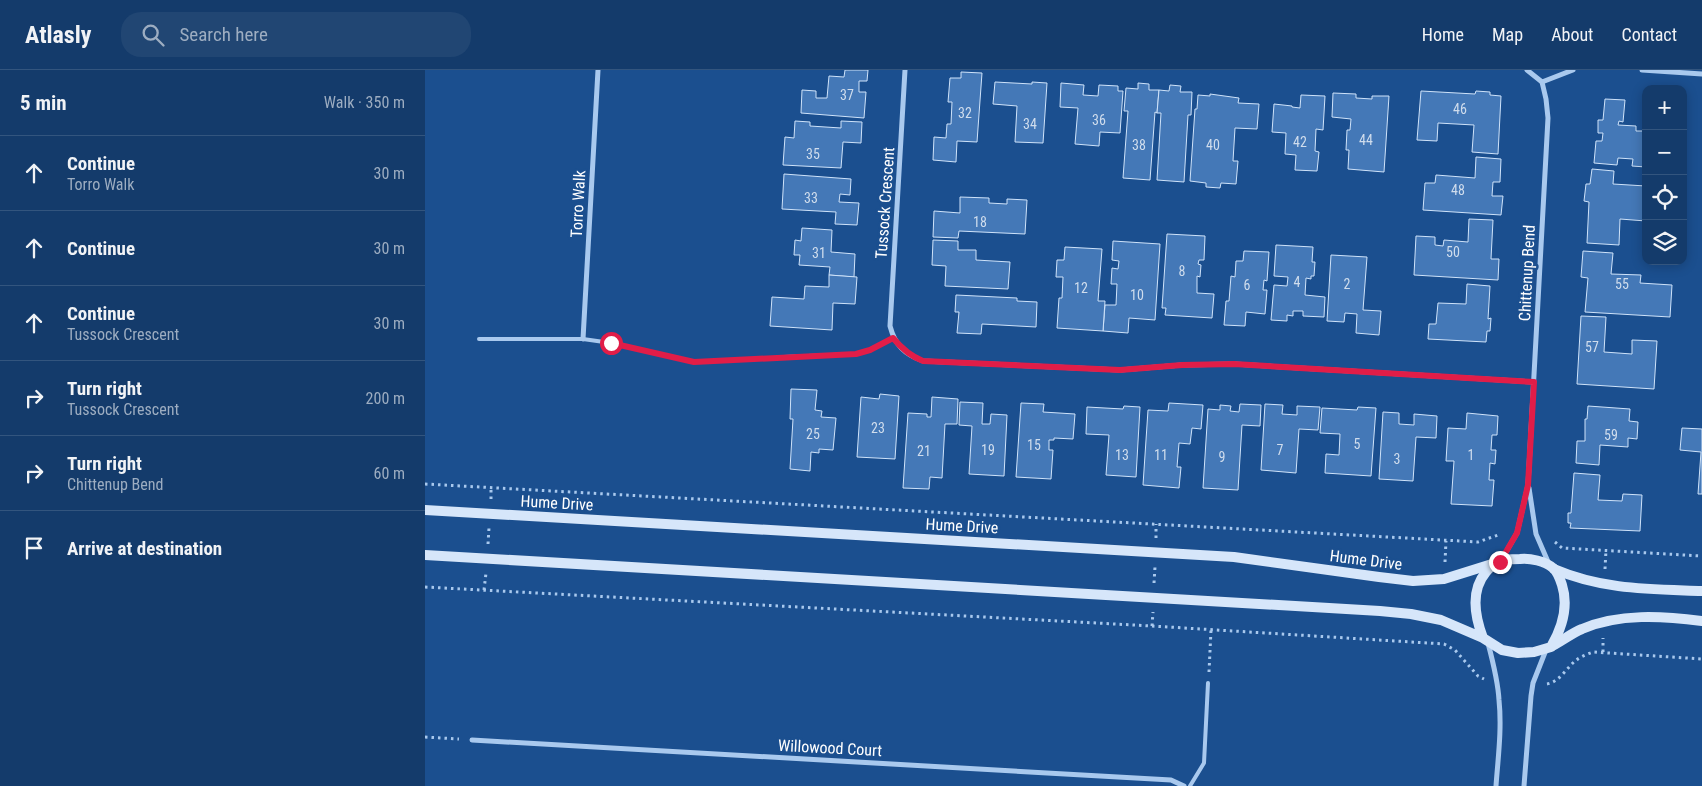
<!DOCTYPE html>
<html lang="en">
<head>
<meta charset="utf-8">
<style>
	:root { --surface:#143b6b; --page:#214673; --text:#f1f3f6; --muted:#9dadc1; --line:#33557e }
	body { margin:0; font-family:"Roboto Condensed",sans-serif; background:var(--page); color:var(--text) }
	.controls { position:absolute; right:15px; top:15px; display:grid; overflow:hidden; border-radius:10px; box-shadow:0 2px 12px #0003 }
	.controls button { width:45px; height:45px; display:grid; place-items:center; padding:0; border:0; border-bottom:1px solid var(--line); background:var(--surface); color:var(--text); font:25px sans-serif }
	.stop { position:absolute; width:15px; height:15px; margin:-11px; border:4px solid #e11d48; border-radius:50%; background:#fff }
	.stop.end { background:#e11d48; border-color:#fff; box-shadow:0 1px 5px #0008 }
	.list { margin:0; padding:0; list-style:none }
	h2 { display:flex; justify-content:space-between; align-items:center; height:65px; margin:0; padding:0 20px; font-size:21px }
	h2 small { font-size:16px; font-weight:400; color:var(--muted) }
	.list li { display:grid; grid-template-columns:32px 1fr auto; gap:15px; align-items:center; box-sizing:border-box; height:75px; padding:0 20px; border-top:1px solid var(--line) }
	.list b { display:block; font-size:19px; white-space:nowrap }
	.list p { margin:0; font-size:16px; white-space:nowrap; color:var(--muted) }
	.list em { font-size:16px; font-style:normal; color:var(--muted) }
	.icon { flex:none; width:28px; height:28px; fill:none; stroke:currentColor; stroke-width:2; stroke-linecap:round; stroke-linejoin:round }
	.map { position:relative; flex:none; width:1277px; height:716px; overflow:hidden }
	header { display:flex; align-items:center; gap:30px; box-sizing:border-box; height:70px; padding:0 25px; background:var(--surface); border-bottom:1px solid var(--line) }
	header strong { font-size:24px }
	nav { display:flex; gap:28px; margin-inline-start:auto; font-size:18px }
	.search { width:350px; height:45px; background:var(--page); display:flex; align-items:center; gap:12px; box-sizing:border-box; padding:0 18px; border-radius:20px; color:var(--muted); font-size:19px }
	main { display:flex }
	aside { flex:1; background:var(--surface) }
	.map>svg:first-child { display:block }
	.building { fill:#4478b7; stroke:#cfe3fa }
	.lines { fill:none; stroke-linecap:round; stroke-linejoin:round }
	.path { stroke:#a9c9ee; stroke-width:3; stroke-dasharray:2.5 4; stroke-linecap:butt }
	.lane { stroke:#a9c9ee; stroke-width:4 }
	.street { stroke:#a9c9ee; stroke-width:5 }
	.secondary { stroke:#d6e6fa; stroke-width:10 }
	.route { stroke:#e11d48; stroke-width:6 }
	.labels { text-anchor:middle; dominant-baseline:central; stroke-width:5; stroke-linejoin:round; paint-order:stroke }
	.number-label { font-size:14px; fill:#d0dded }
	.street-label { font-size:16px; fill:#fff; stroke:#1b4f8f }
</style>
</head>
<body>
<header>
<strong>Atlasly</strong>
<div class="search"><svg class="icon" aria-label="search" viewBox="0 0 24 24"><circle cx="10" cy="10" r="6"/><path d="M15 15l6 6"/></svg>Search here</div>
<nav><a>Home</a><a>Map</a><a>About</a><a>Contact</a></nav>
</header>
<main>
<aside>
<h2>5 min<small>Walk · 350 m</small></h2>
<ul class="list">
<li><svg class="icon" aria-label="ahead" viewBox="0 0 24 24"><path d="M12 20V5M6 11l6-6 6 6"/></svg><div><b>Continue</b><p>Torro Walk</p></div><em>30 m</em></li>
<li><svg class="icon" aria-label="ahead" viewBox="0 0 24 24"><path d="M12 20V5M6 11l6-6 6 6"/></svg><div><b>Continue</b></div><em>30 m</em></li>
<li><svg class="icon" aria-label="ahead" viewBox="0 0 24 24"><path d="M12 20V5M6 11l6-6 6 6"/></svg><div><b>Continue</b><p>Tussock Crescent</p></div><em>30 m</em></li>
<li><svg class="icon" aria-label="right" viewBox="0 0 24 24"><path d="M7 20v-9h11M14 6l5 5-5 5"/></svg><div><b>Turn right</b><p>Tussock Crescent</p></div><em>200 m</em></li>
<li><svg class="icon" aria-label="right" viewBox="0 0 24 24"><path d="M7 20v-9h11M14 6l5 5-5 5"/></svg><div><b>Turn right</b><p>Chittenup Bend</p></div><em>60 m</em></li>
<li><svg class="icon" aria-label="arrive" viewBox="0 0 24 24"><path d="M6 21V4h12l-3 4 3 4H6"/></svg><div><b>Arrive at destination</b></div></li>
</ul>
</aside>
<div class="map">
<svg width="1277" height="716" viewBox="0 0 1277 716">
	<rect width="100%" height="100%" fill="#1b4f8f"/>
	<g class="building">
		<path d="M420,0H443L442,11H434V22H441L439,48L376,43L377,20L391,21V28H402L404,6L419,7Z"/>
		<path d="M536,2L557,3L552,72L532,71L531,92L508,90L509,67L521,68L522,54H526L527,32H523L525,8H536Z"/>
		<path d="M570,12L607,14V12L622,13L618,73L590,72L592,36L568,34Z"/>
		<path d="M636,13L659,15L658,25L673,26L674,15L693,16V21H698L695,63L675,62L674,76L650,74L653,38L635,37Z"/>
		<path d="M713,13L724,14V20H734L732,43L730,42L725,110L698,108L703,41H699L701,18L713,19Z"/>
		<path d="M745,15L756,16L755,22H767L766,45H763L759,112L732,110L736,43H732L734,20L744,21Z"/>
		<path d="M996,21L1050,24L1051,21L1065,22V25L1076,26L1073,84L1047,82L1049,55L1013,53L1012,71L992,70Z"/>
		<path d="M908,23L931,24V28L947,29V26H964L959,102L923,99L924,80H921L922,60H925L926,49L907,47Z"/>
		<path d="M785,24L814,28L813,33L834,34L832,59L810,58L808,91H813L811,114L796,113L795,118L781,117V113L765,111L770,39H772L773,25L785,26Z"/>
		<path d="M876,25L900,26L898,60L891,59L890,81L894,82L892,101L870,100L871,85L860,84L861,63L847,62L849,34L867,36V37L875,38Z"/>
		<path d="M1180,29L1200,30L1198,52L1194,51L1193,55L1211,56V61H1221V97L1207,96L1208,89L1193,88L1192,95L1169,93L1171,71H1177L1178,63H1173V50H1178Z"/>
		<path d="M370,51L385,52V56L416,58V51L437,52L436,73L418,72L416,98L358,95L360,67L369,68Z"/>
		<path d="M1051,87L1076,89L1075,112H1068L1067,126H1078L1076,145L998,140L1000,113H1010L1011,105L1050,108Z"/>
		<path d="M1167,99L1189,101L1188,114L1221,116V151L1195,149L1194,175L1162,173L1164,132L1159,131L1161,114H1165Z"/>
		<path d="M359,104L426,109L425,125L415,124L414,132L434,133L432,155L410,154L411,142L357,139Z"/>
		<path d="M535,127L564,128V133L582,134V129L602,130L600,164L534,161L533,168L508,167L509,141L535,143Z"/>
		<path d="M1044,149L1068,150L1066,189H1074L1073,210L989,205L991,166L1010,167V175L1018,176L1019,170L1043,172Z"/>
		<path d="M377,158L407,160L406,182L430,184L429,207L404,205L405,197L374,195L375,185H369L370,170L376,171Z"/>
		<path d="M742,164L780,166L779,190H774L773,194L776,195L775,207L772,206V223L789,224L787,248L740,245L741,238H737Z"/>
		<path d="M508,170L533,171V180H551V190L585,192L583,219L520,216L521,196L507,195Z"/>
		<path d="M688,171L735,174L730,250L704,248L703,263L678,261L680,235H691L692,214H686L687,198L693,199L694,191L687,190Z"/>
		<path d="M851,175L888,177L887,192H890L889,206H886V209L881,208L880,225L900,227L899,247L878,246V241H868V246L862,245V251L846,250L849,215L862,216L863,207L849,206Z"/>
		<path d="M640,177L677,179L673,231H680L678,261L632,258L634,228H637L638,207H631L632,190H639Z"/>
		<path d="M819,181L844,182L842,211L839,210L838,220H842L840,244L821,242L820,256L799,255L801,231H804L806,206L810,207L811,191H818Z"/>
		<path d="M1158,181L1188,183L1186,204L1216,205L1215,213L1247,215L1245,247L1160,242L1163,208L1156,207Z"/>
		<path d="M906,185L942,187L938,240L956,241L954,265L931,263L932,244L920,243L919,252L902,251Z"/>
		<path d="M404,205L432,207L430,234L408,233L407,260L345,256L347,227L379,229L380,216L404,217Z"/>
		<path d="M1042,214L1065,216L1063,249L1066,248L1065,261H1062L1061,272L1003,269L1004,254H1011L1013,233L1041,234Z"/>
		<path d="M531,225L592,228V231L612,232L611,257L557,254L556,264L532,263L534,242H530Z"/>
		<path d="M1156,246L1181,247L1179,282L1207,284V270L1232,271L1229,319L1152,314Z"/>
		<path d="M366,319L392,320L390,340L397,341L396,347L411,348L408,380L394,379V383L386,382L385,401L365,399L368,349H365Z"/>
		<path d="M455,324L474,326L470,389L432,387L436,327L454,329Z"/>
		<path d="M507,327L533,329L532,354H520L517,408L505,407L504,419L478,418L483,343L502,344V347H506Z"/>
		<path d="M535,332L558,333L557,354H565L566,344L582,345L579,406L544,404L547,356L534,355Z"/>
		<path d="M596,333L619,334L618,342L650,344L648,369L629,368V370H624V380H628L626,409L591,407Z"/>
		<path d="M744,333L778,335L776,359L767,358L765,374L754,373L752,397H756L754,418L718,415L723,340L743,341Z"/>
		<path d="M815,334L836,335L835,356L817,355L813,420L778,418L783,339L795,340V335L806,336L805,341L814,342Z"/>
		<path d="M840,334L858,335L857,344L872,345V336L895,337L893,360L874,359L871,403L836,400Z"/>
		<path d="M699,336L715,337L711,407L681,405L684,365L661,364L662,337L698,339Z"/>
		<path d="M1163,336L1205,339L1204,351L1213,352L1212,369L1203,368V377L1175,375L1174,395L1151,393L1152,371H1160V349H1162Z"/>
		<path d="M933,337L951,338L946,406L900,403L901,384L914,385L915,364L895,363L897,338L932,340Z"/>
		<path d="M958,342L974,343V354L989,355V344L1012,346L1011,368L991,367L988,411L954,409Z"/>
		<path d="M1042,343L1073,346L1072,365H1067L1066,380H1071L1070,394L1065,393L1064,410H1069L1067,436L1026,434L1029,391H1021L1023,358L1041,359Z"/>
		<path d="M1257,358L1277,359V424H1273L1276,382L1255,380Z"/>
		<path d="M1149,403L1175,405L1173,430L1197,431L1198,424L1217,425L1215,461L1145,458L1146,453H1143V443H1146Z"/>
	</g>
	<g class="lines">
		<g class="path">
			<path d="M282,292L348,288"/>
			<path d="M0,414L1053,472L1076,464"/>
			<path d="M66,429V417"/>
			<path d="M731,468V454"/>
			<path d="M1130,472L1137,478L1277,486"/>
			<path d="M63,474L64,458"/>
			<path d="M1020,492L1021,471"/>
			<path d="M1180,499L1181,480"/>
			<path d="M729,513L730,497"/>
			<path d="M0,517L727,556L1019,574L1030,580L1053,606L1059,609"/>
			<path d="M59,520L61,503"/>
			<path d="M727,556L728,542"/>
			<path d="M1178,582V568"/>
			<path d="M784,602L786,560"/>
			<path d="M1122,614C1134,612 1141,599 1150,591C1155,587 1162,584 1168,582L1277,589"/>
			<path d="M0,667L34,669"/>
		</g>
		<g class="lane">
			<path d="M54,269H158L186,273L269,292"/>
			<path d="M359,287L431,284L445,280L468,268"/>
			<path d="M765,716L779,693L783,613"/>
		</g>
		<g class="street">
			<path d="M480,0L465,256C470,275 479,284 498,291L695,300L757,295L809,294L1109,312"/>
			<path d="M1217,0L1277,4"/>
			<path d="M1117,12L1148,0"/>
			<path d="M158,269L173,0"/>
			<path d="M1104,418L1111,464L1124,494"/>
			<path d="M1077,489L1092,463L1103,415L1123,48L1121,29L1117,12L1102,0"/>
			<path d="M1063,573C1068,592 1073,611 1074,630C1077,659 1073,688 1071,716"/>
			<path d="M47,670L746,710L759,716"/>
			<path d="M1099,716L1106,626L1108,613L1121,580"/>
		</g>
		<g class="secondary">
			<path d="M0,440L809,487L954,507L988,511L1019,509L1067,494"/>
			<path d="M0,485L955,541L986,544L1016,550L1058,568L1077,580L1093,583L1109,582L1126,577C1137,558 1144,537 1137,515C1135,509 1133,502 1128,498C1120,491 1105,488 1095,489C1087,489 1076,489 1069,494C1066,496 1063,500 1061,502C1045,521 1050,547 1058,568"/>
			<path d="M1129,499C1178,520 1225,519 1277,521"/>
			<path d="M1127,576C1137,571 1147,563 1157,559C1194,543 1238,546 1277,551"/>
		</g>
	</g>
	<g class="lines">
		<path class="route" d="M186,273L269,292L431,284L445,280L468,268C477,279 485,286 498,291L695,300L757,295L809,294L1109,312L1103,415L1092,463L1075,492"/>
	</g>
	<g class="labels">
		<g class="number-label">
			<text x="422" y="25">37</text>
			<text x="1035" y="39">46</text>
			<text x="540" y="43">32</text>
			<text x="674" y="50">36</text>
			<text x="605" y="54">34</text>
			<text x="941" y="70">44</text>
			<text x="875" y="72">42</text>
			<text x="714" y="75">38</text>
			<text x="788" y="75">40</text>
			<text x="388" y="84">35</text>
			<text x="1033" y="120">48</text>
			<text x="386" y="128">33</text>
			<text x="555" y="152">18</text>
			<text x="1028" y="182">50</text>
			<text x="394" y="183">31</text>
			<text x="757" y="201">8</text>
			<text x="872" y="212">4</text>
			<text x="922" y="214">2</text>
			<text x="1197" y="214">55</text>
			<text x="822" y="215">6</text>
			<text x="656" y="218">12</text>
			<text x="712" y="225">10</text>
			<text x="1167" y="277">57</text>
			<text x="453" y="358">23</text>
			<text x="388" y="364">25</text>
			<text x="1186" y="365">59</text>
			<text x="932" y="374">5</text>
			<text x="609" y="375">15</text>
			<text x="563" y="380">19</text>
			<text x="855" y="380">7</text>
			<text x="499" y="381">21</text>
			<text x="697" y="385">13</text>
			<text x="736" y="385">11</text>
			<text x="1046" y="385">1</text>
			<text x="797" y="387">9</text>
			<text x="972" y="389">3</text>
		</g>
		<g class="street-label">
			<text transform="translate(460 133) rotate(-86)">Tussock Crescent</text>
			<text transform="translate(153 134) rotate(-87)">Torro Walk</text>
			<text transform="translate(1102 203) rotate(-87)">Chittenup Bend</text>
			<text transform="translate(132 433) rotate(3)">Hume Drive</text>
			<text transform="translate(537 456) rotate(3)">Hume Drive</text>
			<text transform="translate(941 490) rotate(7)">Hume Drive</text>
			<text transform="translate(405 678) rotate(3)">Willowood Court</text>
		</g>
	</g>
</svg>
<div class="controls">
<button>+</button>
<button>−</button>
<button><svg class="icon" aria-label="locate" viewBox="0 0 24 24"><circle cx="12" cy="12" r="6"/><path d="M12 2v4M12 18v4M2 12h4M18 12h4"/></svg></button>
<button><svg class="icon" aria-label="layers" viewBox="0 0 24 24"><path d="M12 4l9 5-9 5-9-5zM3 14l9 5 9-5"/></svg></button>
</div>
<div class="stop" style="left:186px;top:273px"></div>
<div class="stop end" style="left:1075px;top:492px"></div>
</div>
</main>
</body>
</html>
